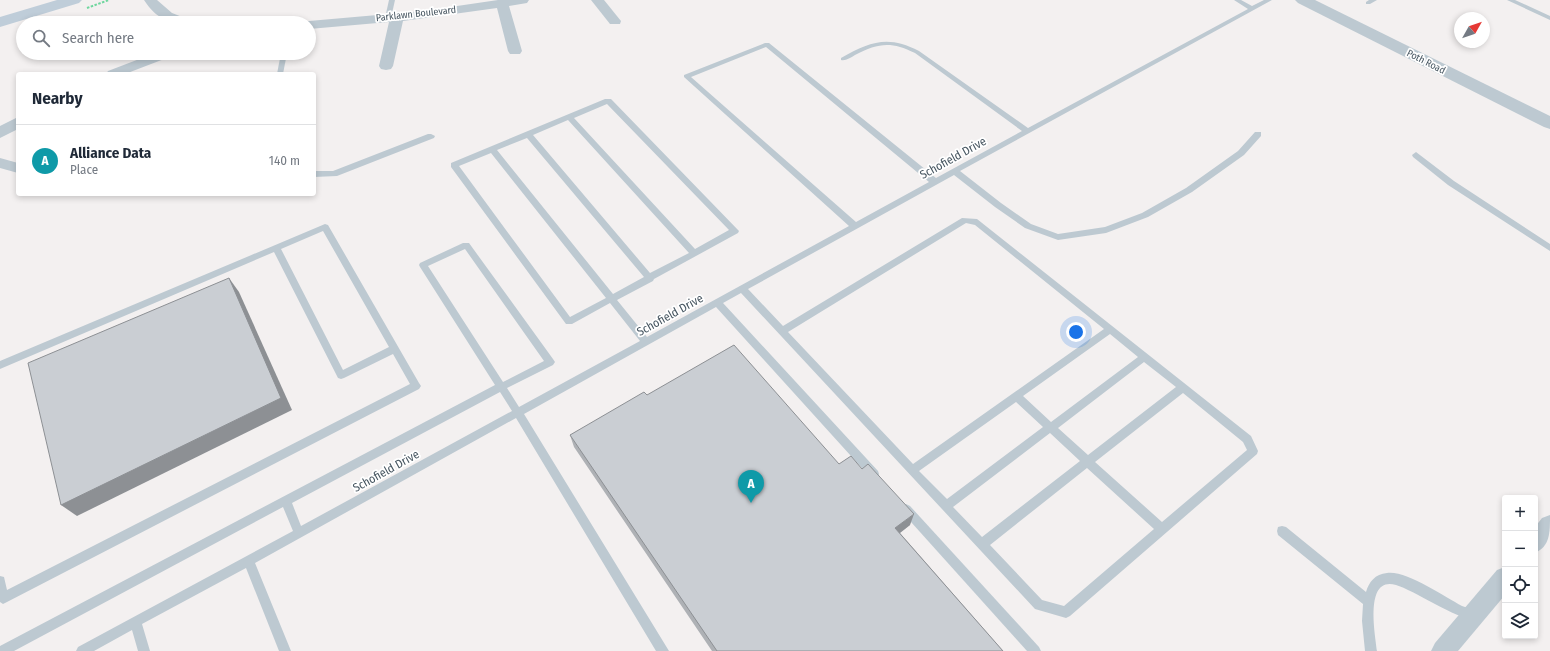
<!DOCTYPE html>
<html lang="en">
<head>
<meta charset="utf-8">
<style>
	:root { --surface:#fff; --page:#f2f2f3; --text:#1f2937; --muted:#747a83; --line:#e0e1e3; --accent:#2563eb }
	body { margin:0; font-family:"Fira Sans Condensed",sans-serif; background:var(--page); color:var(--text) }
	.controls { position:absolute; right:12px; bottom:12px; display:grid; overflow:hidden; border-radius:4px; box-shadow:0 2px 6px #0003 }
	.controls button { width:36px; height:36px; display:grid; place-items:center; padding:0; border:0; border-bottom:1px solid var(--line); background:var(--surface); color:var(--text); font:20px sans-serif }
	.compass { position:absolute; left:1454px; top:12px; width:36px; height:36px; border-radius:50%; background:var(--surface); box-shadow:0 2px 6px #0003; rotate:50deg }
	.you { position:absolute; left:1076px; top:332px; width:14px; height:14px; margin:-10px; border:3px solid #fff; border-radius:50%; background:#1a73e8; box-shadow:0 0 0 6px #1a73e833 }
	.badge { display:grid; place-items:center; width:26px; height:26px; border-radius:50%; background:var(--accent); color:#fff; font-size:13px; font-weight:700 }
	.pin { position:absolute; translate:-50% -33px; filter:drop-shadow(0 1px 2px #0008) }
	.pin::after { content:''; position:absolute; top:21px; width:14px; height:12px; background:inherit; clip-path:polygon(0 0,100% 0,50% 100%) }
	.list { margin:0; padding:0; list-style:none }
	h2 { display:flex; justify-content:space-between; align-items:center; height:52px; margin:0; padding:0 16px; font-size:17px }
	h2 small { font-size:13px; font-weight:400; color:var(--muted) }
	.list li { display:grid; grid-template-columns:26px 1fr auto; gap:12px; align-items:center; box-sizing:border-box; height:72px; padding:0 16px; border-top:1px solid var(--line) }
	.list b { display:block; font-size:15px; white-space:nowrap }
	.list p { margin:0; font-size:13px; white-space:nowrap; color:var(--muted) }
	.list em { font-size:13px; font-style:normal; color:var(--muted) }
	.icon { flex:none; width:22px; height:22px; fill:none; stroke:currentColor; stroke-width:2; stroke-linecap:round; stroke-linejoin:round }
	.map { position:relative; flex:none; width:1550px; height:651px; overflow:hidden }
	.search { position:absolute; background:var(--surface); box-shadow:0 2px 6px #0003; left:16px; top:16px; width:300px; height:44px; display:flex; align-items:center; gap:10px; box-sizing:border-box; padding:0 14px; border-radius:22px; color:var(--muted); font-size:15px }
	.panel { position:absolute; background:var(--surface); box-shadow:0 2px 6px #0003; left:16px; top:72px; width:300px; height:124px; border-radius:4px }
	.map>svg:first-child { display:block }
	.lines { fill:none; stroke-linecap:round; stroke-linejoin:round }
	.path { stroke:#6fd69e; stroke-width:2; stroke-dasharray:2.5 1.5; stroke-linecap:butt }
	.service { fill:#bdc9d1; fill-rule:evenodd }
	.minor { fill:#bdc9d1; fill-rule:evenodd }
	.tertiary { fill:#bdc9d1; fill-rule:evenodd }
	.secondary { fill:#bfcdd9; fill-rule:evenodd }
	.wall { fill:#aeb1b5 }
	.shaded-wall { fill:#8d9094 }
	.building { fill:#caced3; stroke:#8d9094 }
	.labels { text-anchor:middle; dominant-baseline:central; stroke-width:3.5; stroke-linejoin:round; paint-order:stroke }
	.far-street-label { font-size:10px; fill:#465560; stroke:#fff }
	.street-label { font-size:12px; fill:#465560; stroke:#fff }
</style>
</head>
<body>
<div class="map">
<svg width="1550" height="651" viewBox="0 0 1550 651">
	<rect width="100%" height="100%" fill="#f3f0f0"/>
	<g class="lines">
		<path class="path" d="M87,8L109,0"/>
		<g class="service">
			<path d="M389,0H395L391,18L388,20L385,18Z"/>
			<path d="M1234,0H1241L1252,6L1264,0H1272L960,171L1001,203L1031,224L1058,234L1105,227L1142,213L1186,188L1238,151L1255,132H1261V136L1244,155L1192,192L1148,217L1106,233L1058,240L1025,228L995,207L954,175L748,289L783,326L962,218L977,219L1251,436L1258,451L1257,454L1070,616L1066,618L1035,609L741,293L723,303L878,471L879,474L878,477L874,479L870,477L716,307L524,414L669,651H656L516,418L255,563L291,651H279L246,568L142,624L150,651H138L132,630L94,651H76L78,647L293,531L283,507L14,651H0V646L495,385L420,267L419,265L420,263L463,243H469L553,359L555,362L553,365L507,388L519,407L640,341L610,303L572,324H566L451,167V163L605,99H611L739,231L738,233L654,279L653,281L617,300L647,337L849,226L684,77V75L765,43H769L936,178L1022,131L915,53C891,41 878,43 855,55C850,58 846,61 841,60V58C870,41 889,35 919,51L1028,128L1248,9ZM766,47L929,182L856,222L691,77ZM607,104L729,230L695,249L574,118ZM568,120L689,253L650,273L533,135ZM527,138L644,277L613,294L497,150ZM491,153L606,298L570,317L459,166ZM966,223L975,225L1104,329L913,464L788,332ZM465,249L544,361L503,382L428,266ZM1110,334L1138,357L1051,422L1023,396ZM1144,362L1176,387L1088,455L1058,428ZM500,392L512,411L301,526L292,503ZM1183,393L1243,442L1247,450L1162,522L1095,462ZM1016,402L1043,427L947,499L919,471ZM1050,433L1080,461L982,537L953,507ZM1087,468L1154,529L1064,606L1042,600L990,545Z"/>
			<path d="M1369,0H1377L1370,4H1366V2Z"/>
			<path d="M1507,0H1515L1550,16V20Z"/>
			<path d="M281,53H287L283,74H277Z"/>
			<path d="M428,134H431L435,136L434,138L337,176L314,177V171H333Z"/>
			<path d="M1416,152L1454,181L1550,244V251L1448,185L1413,157L1412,155Z"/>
			<path d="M325,224L328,225L419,383L421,386L419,389L7,602L3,604L0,602V576L4,577L7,590L410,384L393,354L344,378L341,379L338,378L274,252L0,369V361ZM323,231L389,347L343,370L281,249Z"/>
			<path d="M906,504L910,506L1039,647L1041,651H1027L902,512L901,509L902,506Z"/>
			<path d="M1282,526L1286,527L1366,592C1369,582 1375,574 1387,573C1406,570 1445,597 1462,606C1467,608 1472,609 1477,611L1479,615L1477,619C1464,624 1414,590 1396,585C1364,576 1375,633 1377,651H1365L1362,621L1363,604L1278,535L1277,531L1278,527Z"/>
		</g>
		<g class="minor">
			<path d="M144,0H157L172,13L190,20L192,23C169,23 157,20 144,0Z"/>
			<path d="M498,0H529L527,3L509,6L522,51L520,54H510L508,51L497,8L403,21L393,66L391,69L386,70L381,69L379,66L389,22L309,29V23H304L309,21L423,11Z"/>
			<path d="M591,0H604L621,21L620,24H610Z"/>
			<path d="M155,53H174L172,56L125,74H106L108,71Z"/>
			<path d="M18,117V129L0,138V126Z"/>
			<path d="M0,158L18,163V173L0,168Z"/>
			<path d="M1550,515C1550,533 1550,546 1535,553V527L1542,518Z"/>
			<path d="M1505,567V595L1458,651H1431L1435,643L1497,570Z"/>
		</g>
		<path class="tertiary" d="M1295,0H1315L1550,116V129L1544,127L1298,3Z"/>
		<path class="secondary" d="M57,0H82L79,3L0,27V17Z"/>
	</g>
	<path class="wall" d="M647,395L839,464L910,525L900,533L1003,651H712L574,447L570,435Z"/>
	<g class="shaded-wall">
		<path d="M229,278L239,292L292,410L77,516L61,505Z"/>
		<path d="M914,514L910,525L892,539L895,528Z"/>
	</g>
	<g class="building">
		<path d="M229,278L281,398L61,505L28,363Z"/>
		<path d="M734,345L839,464L851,456L862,469L868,464L914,514L895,528L1003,651H717L570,435L644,392L647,395Z"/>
	</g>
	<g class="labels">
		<g class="far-street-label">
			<text transform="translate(416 14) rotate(-6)">Parklawn Boulevard</text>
			<text transform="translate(1426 62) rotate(27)">Poth Road</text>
		</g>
		<g class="street-label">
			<text transform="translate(953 158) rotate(-29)">Schofield Drive</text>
			<text transform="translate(670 315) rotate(-29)">Schofield Drive</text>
			<text transform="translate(386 471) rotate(-29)">Schofield Drive</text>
		</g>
	</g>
</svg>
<div class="controls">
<button>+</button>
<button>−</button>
<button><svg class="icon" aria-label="locate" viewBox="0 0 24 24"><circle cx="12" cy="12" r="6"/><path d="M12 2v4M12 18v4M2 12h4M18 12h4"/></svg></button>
<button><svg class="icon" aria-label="layers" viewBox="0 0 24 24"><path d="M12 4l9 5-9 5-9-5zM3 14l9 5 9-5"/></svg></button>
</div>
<svg class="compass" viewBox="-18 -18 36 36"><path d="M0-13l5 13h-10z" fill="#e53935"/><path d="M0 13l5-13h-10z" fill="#747a83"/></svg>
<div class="you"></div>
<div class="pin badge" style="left:751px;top:503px;background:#0f9aa8">A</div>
<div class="search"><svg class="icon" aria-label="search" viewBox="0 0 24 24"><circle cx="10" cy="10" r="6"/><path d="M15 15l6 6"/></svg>Search here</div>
<section class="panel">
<h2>Nearby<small></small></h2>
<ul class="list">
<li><span class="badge" style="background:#0f9aa8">A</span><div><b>Alliance Data</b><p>Place</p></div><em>140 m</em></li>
</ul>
</section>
</div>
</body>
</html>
